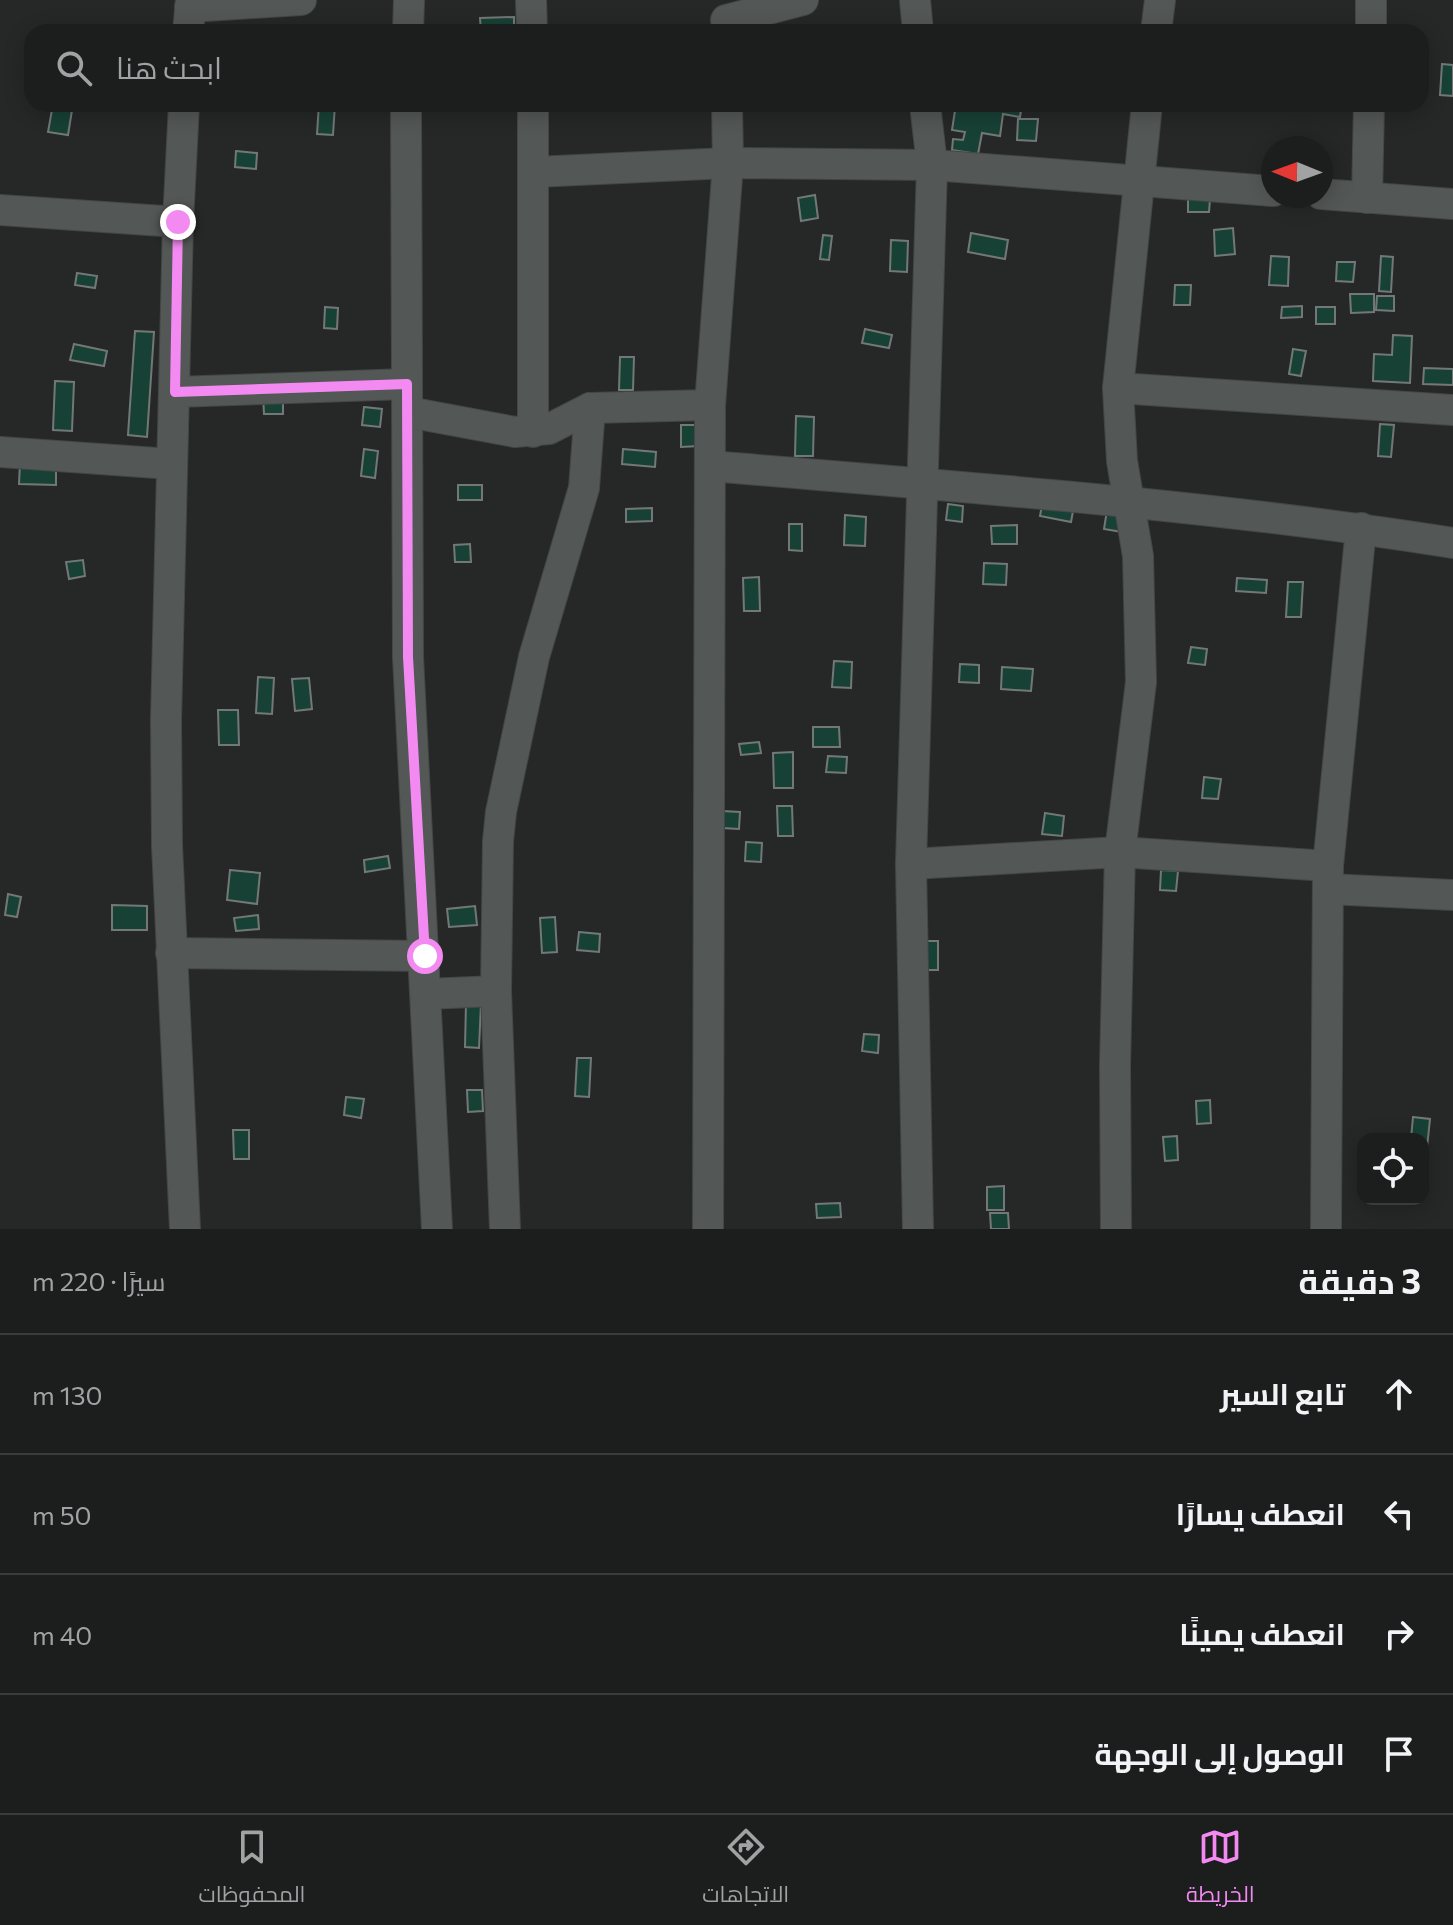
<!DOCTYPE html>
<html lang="ar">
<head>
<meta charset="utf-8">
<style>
	:root { --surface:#1c1e1d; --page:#292b2a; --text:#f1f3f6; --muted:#a0a2a4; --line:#3a3c3b; --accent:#f38af1 }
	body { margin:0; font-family:Commissioner,Cairo,sans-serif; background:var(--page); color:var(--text); direction:rtl }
	.controls { position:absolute; right:24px; bottom:24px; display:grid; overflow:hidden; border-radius:16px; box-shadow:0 4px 20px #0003 }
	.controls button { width:72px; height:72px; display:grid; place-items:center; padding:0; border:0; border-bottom:2px solid var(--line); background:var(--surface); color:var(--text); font:40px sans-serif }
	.compass { position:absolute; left:1261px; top:136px; width:72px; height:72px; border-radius:50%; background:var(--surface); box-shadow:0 4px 20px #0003; rotate:271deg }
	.stop { position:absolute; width:24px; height:24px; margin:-18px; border:6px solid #f38af1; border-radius:50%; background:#fff }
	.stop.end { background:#f38af1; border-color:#fff; box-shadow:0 2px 8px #0008 }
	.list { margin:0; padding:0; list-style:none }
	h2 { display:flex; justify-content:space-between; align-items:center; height:104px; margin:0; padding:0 32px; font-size:34px }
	h2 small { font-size:26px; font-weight:400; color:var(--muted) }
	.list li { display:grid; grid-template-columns:52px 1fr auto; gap:24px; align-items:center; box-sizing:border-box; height:120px; padding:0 32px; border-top:2px solid var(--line) }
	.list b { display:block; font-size:30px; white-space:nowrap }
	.list em { font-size:26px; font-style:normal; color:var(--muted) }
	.icon { flex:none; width:44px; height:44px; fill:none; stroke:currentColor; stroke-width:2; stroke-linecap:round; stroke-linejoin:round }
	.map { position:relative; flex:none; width:1453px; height:1229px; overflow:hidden; direction:ltr }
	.search { position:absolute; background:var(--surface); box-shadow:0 4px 20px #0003; left:24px; right:24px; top:24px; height:88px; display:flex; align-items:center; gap:20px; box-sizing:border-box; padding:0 28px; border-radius:24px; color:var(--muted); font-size:30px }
	.sheet { height:584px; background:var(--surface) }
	nav { display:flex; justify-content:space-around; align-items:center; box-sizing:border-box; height:112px; border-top:2px solid var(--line); background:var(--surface); font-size:22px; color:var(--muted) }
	nav a { display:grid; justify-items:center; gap:4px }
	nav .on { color:var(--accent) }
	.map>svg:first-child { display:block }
	.building { fill:#184135; stroke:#737876; stroke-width:2 }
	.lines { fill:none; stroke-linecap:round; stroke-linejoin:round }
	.street-casing { stroke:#434645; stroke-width:32 }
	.street { stroke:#535756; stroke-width:30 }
	.route { stroke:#f38af1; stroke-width:10 }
</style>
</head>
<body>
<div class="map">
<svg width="1453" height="1229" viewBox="0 0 1453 1229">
	<rect width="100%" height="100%" fill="#252827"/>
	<g class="building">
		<path d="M514,17V32H481L480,18Z"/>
		<path d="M1442,64L1453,65V96L1440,95Z"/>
		<path d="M53,104H73L68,135L48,132Z"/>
		<path d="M319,104H335L333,135L317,134Z"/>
		<path d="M956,104L994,107V104H1022L1020,117L1003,114L1000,136L982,133L978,154L952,150L953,139L963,140L965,132L952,130Z"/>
		<path d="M1018,119H1038L1036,141L1017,140Z"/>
		<path d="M236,151L257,153L256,169L235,167Z"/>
		<path d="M815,195L818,218L801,221L798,198Z"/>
		<path d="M1188,198L1210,199L1209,212H1188Z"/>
		<path d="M1233,228L1235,254L1215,256L1214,230Z"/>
		<path d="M971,233L1008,240L1005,259L968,252Z"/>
		<path d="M823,235L832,236L829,260L820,259Z"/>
		<path d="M891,240L908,241L907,272L890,271Z"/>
		<path d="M1271,256L1289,257L1288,286L1269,285Z"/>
		<path d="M1381,256L1393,257L1391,292L1379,291Z"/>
		<path d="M1337,262H1355L1353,282L1336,281Z"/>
		<path d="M77,273L97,276L95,288L75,285Z"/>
		<path d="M1175,285H1191L1190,305H1174Z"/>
		<path d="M1350,294H1374V312L1351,313Z"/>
		<path d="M1377,296H1394V311L1376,310Z"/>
		<path d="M1302,306V317L1281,318L1282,307Z"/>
		<path d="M325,307L338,308L337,329L324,328Z"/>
		<rect x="1316" y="307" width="19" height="17"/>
		<path d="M865,329L892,335L889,348L862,343Z"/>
		<path d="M135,331L154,332L147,437L128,435Z"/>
		<path d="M1393,335L1412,336L1410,383L1373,381L1374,354L1392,355Z"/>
		<path d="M74,344L107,351L104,366L70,360Z"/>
		<path d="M1293,349L1306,351L1301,376L1289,374Z"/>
		<path d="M620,357H634L633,390H619Z"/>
		<path d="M1424,368L1453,369V385L1423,384Z"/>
		<path d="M55,381L74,382L72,431L53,430Z"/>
		<path d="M263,395H283V414H264Z"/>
		<path d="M364,407L382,409L380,427L362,425Z"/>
		<path d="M796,416L814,417L813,456H795Z"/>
		<path d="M1380,424L1394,425L1391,457L1378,456Z"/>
		<path d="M681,425H699V446L681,447Z"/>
		<path d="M364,449L378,451L375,478L361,476Z"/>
		<path d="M623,449L656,452L655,467L622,464Z"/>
		<path d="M20,463L56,464V485L19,484Z"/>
		<rect x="458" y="485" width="24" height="15"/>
		<path d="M948,504L963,506L962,522L946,520Z"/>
		<path d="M1042,505L1073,511L1071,522L1040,516Z"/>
		<path d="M652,508V521L626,522V509Z"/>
		<path d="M1107,510L1125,512L1122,532L1104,529Z"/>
		<path d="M845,515L866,517L865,546L844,545Z"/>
		<path d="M789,524H802V551L789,550Z"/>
		<path d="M1017,525V544H992L991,526Z"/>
		<path d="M470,544L471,562H455L454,545Z"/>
		<path d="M83,560L85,576L69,579L66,562Z"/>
		<path d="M984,563L1007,564L1006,585L983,584Z"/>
		<path d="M759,577L760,611H744L743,578Z"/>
		<path d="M1237,578L1267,580L1266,593L1236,591Z"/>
		<path d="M1288,582H1303L1301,617H1286Z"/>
		<path d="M1191,647L1207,649L1205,665L1188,663Z"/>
		<path d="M834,661L852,662L851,688L832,687Z"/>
		<path d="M960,664L979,665V683L959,682Z"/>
		<path d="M1002,667L1033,669L1031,691L1001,689Z"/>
		<path d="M258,677L274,678L272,714L256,713Z"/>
		<path d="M309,678L312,709L295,711L292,679Z"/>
		<path d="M218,710H238L239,745H219Z"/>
		<path d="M813,727H839L840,747H813Z"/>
		<path d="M759,742L761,753L741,755L739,744Z"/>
		<path d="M793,752V788H774L773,753Z"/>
		<path d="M828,756L847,757L846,773L826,772Z"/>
		<path d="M1204,777L1221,779L1218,799L1202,798Z"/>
		<path d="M777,806H792L793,836H778Z"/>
		<path d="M722,811L740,812L739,829L722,828Z"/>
		<path d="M1045,813L1064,816L1062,836L1042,834Z"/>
		<path d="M746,842L762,843L761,862L745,861Z"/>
		<path d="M388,856L390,868L365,872L364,860Z"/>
		<path d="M230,870L260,873L257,904L227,900Z"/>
		<path d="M1161,870L1178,871L1176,891L1160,890Z"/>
		<path d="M8,894L21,897L17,917L5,915Z"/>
		<path d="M112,905L147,906V930H112Z"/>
		<path d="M475,906L477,925L449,927L447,909Z"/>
		<path d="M258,915L259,929L236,931L234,918Z"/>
		<path d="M555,917L557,952L542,953L540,918Z"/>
		<path d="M579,932L600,934L599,952L577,950Z"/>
		<path d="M923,941H938V970H924Z"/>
		<path d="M466,1003L481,1004L479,1048L465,1047Z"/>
		<path d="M864,1034L879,1035L878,1053L862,1051Z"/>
		<path d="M577,1058H591L589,1097L575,1096Z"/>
		<path d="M467,1090H482L483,1111L468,1112Z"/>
		<path d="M346,1097L364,1099L361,1118L344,1115Z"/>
		<path d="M1210,1100L1211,1123L1197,1124L1196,1101Z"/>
		<path d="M1413,1117L1430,1119L1426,1157H1423V1139H1411Z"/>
		<path d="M233,1130H249V1159H234Z"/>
		<path d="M1177,1136L1178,1160L1165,1161L1163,1137Z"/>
		<path d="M1004,1186V1210H987V1187Z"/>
		<path d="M840,1203L841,1217L817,1218L816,1204Z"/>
		<path d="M990,1213H1008L1009,1229H991Z"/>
	</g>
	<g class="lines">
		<g class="street-casing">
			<g id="street">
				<path d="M531,0L532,32"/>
				<path d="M915,0L918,32"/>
				<path d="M190,7L301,0"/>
				<path d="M726,20L803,0"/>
				<path d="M188,32L191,0"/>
				<path d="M408,32L409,0"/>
				<path d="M1156,32L1160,0"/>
				<path d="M1371,32V0"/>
				<path d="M184,104L178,222L166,721L167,845L185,1229"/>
				<path d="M406,104L408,657L437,1229"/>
				<path d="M535,172L728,163L932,165L1273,191"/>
				<path d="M1321,194L1453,204"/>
				<path d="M1367,198L1369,104"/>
				<path d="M0,210L178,222"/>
				<path d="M1118,388L1453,410"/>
				<path d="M175,392L407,384"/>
				<path d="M408,412L515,432L549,429L590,408L710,405"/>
				<path d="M533,432V104"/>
				<path d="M0,452L171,464"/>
				<path d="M711,466C958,487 1207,504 1453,543"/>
				<path d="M911,864L1120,852L1328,866"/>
				<path d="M1328,889L1453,895"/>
				<path d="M171,953L425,956"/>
				<path d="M426,994L496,991"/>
				<path d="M505,1229L496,991L498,841L501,812L534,657L584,488L590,408"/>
				<path d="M708,1229L710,405L728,163L727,104"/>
				<path d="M918,1229L911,864L932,165L925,104"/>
				<path d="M1116,1229L1115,1066L1120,852L1141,682L1138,556L1122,461L1118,388L1147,104"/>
				<path d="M1326,1229L1328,866L1361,528"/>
			</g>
		</g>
		<use href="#street" class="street"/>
	</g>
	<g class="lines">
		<path class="route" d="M178,222L175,392L407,384L408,657L425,956"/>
	</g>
</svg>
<div class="controls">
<button><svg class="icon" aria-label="locate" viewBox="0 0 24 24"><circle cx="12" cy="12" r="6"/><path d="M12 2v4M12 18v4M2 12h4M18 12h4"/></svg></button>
</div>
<svg class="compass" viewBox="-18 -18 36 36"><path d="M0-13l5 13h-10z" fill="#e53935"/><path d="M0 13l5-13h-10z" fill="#a0a2a4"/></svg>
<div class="stop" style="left:425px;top:956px"></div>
<div class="stop end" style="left:178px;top:222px"></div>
<div class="search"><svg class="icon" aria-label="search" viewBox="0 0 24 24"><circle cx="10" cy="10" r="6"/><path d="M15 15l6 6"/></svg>ابحث هنا</div>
</div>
<section class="sheet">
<h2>3 دقيقة<small>سيرًا · 220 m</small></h2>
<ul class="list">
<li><svg class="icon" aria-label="ahead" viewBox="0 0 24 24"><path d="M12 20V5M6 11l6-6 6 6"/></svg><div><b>تابع السير</b></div><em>130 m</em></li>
<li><svg class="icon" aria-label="left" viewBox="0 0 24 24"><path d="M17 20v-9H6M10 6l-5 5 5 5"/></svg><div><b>انعطف يسارًا</b></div><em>50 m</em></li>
<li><svg class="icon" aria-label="right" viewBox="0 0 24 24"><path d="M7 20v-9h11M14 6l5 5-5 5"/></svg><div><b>انعطف يمينًا</b></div><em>40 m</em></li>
<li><svg class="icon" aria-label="arrive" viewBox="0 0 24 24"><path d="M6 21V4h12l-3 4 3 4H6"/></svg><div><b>الوصول إلى الوجهة</b></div></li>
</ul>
</section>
<nav>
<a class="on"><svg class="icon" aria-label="map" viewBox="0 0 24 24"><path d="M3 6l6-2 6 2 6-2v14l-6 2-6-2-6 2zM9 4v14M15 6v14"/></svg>الخريطة</a>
<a><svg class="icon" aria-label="directions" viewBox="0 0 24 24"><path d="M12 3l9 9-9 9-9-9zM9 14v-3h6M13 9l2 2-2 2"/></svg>الاتجاهات</a>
<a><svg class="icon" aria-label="saved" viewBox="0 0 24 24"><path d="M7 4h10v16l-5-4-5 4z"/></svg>المحفوظات</a>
</nav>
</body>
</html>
